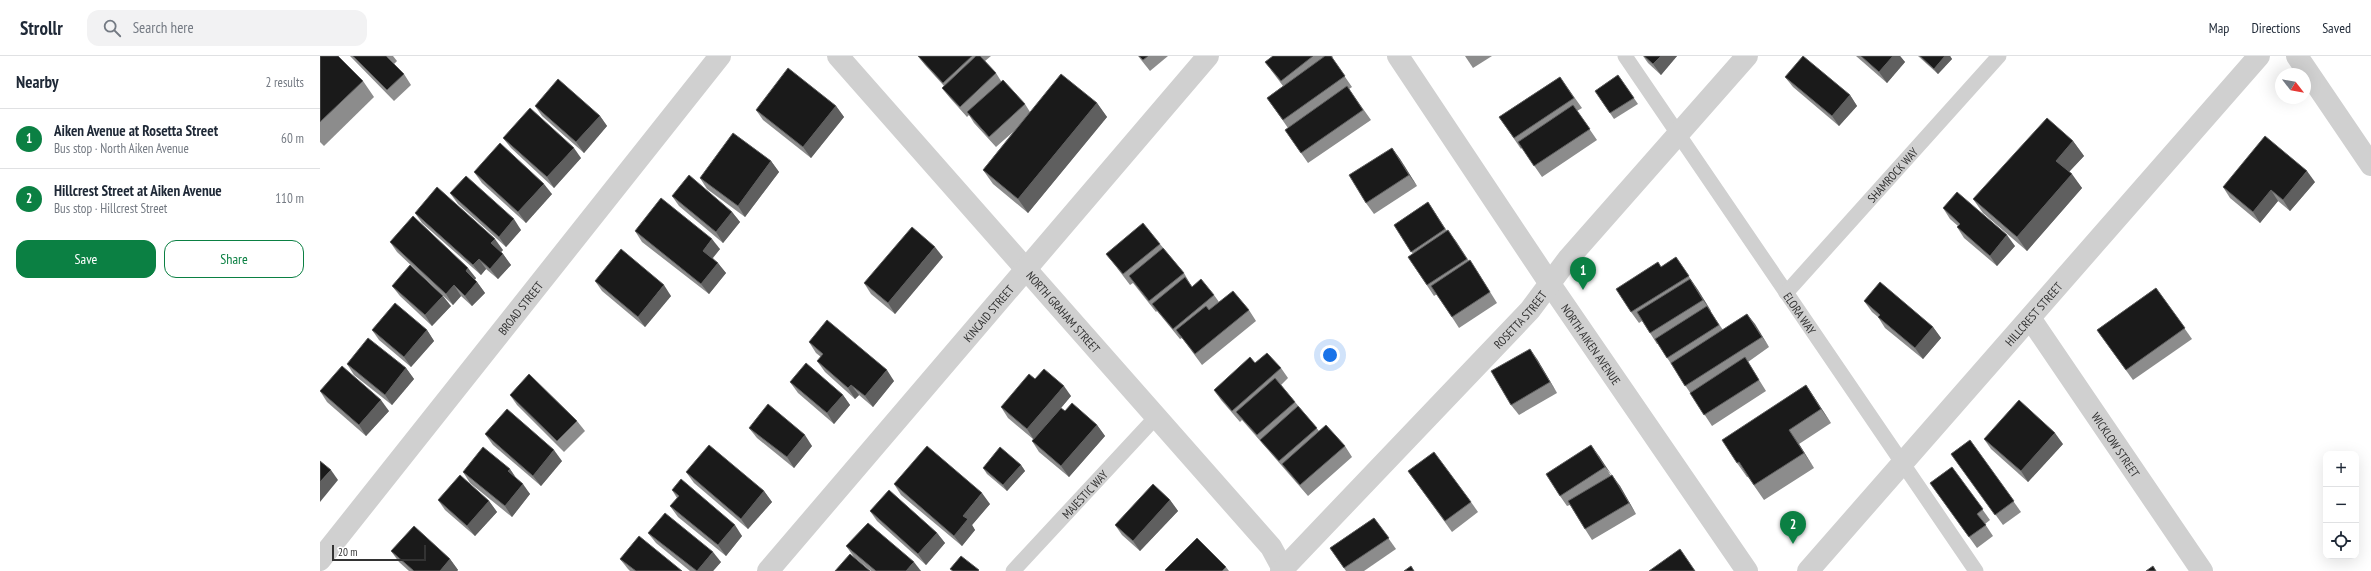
<!DOCTYPE html>
<html lang="en">
<head>
<meta charset="utf-8">
<style>
	:root { --surface:#fff; --page:#f2f2f3; --text:#1f2937; --muted:#747a83; --line:#e0e1e3; --accent:#0b8043 }
	body { margin:0; font-family:"PT Sans Narrow",sans-serif; background:var(--page); color:var(--text) }
	.controls { position:absolute; right:12px; bottom:12px; display:grid; overflow:hidden; border-radius:8px; box-shadow:0 4px 16px #0002 }
	.controls button { width:36px; height:36px; display:grid; place-items:center; padding:0; border:0; border-bottom:1px solid var(--line); background:var(--surface); color:var(--text); font:20px sans-serif }
	.compass { position:absolute; left:1955px; top:12px; width:36px; height:36px; border-radius:50%; background:var(--surface); box-shadow:0 4px 16px #0002; rotate:121deg }
	.scale { position:absolute; left:12px; bottom:10px; width:94px; box-sizing:border-box; padding-left:4px; border:2px solid #333; border-top:0; font-size:11px; line-height:14px; white-space:nowrap; color:#333; -webkit-text-stroke:3px #fff; paint-order:stroke }
	.you { position:absolute; left:1010px; top:299px; width:14px; height:14px; margin:-10px; border:3px solid #fff; border-radius:50%; background:#1a73e8; box-shadow:0 0 0 6px #1a73e833 }
	.badge { display:grid; place-items:center; width:26px; height:26px; border-radius:50%; background:var(--accent); color:#fff; font-size:13px; font-weight:700 }
	.pin { position:absolute; translate:-50% -33px; filter:drop-shadow(0 1px 2px #0008) }
	.pin::after { content:''; position:absolute; top:21px; width:14px; height:12px; background:inherit; clip-path:polygon(0 0,100% 0,50% 100%) }
	.list { margin:0; padding:0; list-style:none }
	h2 { display:flex; justify-content:space-between; align-items:center; height:52px; margin:0; padding:0 16px; font-size:17px }
	h2 small { font-size:13px; font-weight:400; color:var(--muted) }
	.list li { display:grid; grid-template-columns:26px 1fr auto; gap:12px; align-items:center; box-sizing:border-box; height:60px; padding:0 16px; border-top:1px solid var(--line) }
	.list b { display:block; font-size:15px; white-space:nowrap }
	.list p { margin:0; font-size:13px; white-space:nowrap; color:var(--muted) }
	.list em { font-size:13px; font-style:normal; color:var(--muted) }
	.actions { display:flex; gap:8px; padding:12px 16px }
	.actions a { flex:1; padding:9px 0; border:1px solid var(--accent); border-radius:12px; text-align:center; font-size:14px; color:var(--accent) }
	.actions .main { background:var(--accent); color:#fff }
	.icon { flex:none; width:22px; height:22px; fill:none; stroke:currentColor; stroke-width:2; stroke-linecap:round; stroke-linejoin:round }
	.map { position:relative; flex:none; width:2051px; height:515px; overflow:hidden }
	header { display:flex; align-items:center; gap:24px; box-sizing:border-box; height:56px; padding:0 20px; background:var(--surface); border-bottom:1px solid var(--line) }
	header strong { font-size:19px }
	nav { display:flex; gap:22px; margin-inline-start:auto; font-size:14px }
	.search { width:280px; height:36px; background:var(--page); display:flex; align-items:center; gap:10px; box-sizing:border-box; padding:0 14px; border-radius:12px; color:var(--muted); font-size:15px }
	main { display:flex }
	aside { flex:1; background:var(--surface) }
	.map>svg:first-child { display:block }
	.lines { fill:none; stroke-linecap:round; stroke-linejoin:round }
	.service { stroke:#d0d0d0; stroke-width:15 }
	.minor { stroke:#d0d0d0; stroke-width:22 }
	.wall { fill:#8c8c8c }
	.shaded-wall { fill:#5f5f5f }
	.building { fill:#1a1a1a; stroke:#5f5f5f }
	.labels { text-anchor:middle; dominant-baseline:central; stroke-width:4; stroke-linejoin:round; paint-order:stroke }
	.street-label { font-size:12px; fill:#333; stroke:#fff }
</style>
</head>
<body>
<header>
<strong>Strollr</strong>
<div class="search"><svg class="icon" aria-label="search" viewBox="0 0 24 24"><circle cx="10" cy="10" r="6"/><path d="M15 15l6 6"/></svg>Search here</div>
<nav><a>Map</a><a>Directions</a><a>Saved</a></nav>
</header>
<main>
<aside>
<h2>Nearby<small>2 results</small></h2>
<ul class="list">
<li><span class="badge">1</span><div><b>Aiken Avenue at Rosetta Street</b><p>Bus stop · North Aiken Avenue</p></div><em>60 m</em></li>
<li><span class="badge">2</span><div><b>Hillcrest Street at Aiken Avenue</b><p>Bus stop · Hillcrest Street</p></div><em>110 m</em></li>
</ul>
<div class="actions"><a class="main">Save</a><a>Share</a></div>
</aside>
<div class="map">
<svg width="2051" height="515" viewBox="0 0 2051 515">
	<rect width="100%" height="100%" fill="#fff"/>
	<g class="lines">
		<g class="service">
			<path id="s1" d="M1305,0L1656,515"/>
			<path id="s2" d="M1466,237L1679,0"/>
			<path id="s3" d="M693,515L836,361"/>
		</g>
		<g class="minor">
			<path id="s4" d="M518,0L951,491L964,515"/>
			<path id="s5" d="M1078,0L1230,228L1427,515"/>
			<path d="M1977,0L2051,109"/>
			<path id="s6" d="M1710,262L1882,515"/>
			<path id="s7" d="M0,504L400,0"/>
			<path id="s8" d="M448,515L888,0"/>
			<path id="s9" d="M961,515L1210,254L1248,203L1427,0"/>
			<path id="s10" d="M1488,515L1939,0"/>
		</g>
	</g>
	<g class="wall">
		<path d="M0,0L43,25L54,41L4,90L0,86Z"/>
		<path d="M30,0H73L77,5L74,8L84,18L91,29L74,45Z"/>
		<path d="M598,0H671L665,5L676,17L681,25L705,48L710,56L777,47L787,61L708,157L673,128L663,114L693,76L676,91L654,67L649,59L647,61L630,42L622,32L624,30L605,9Z"/>
		<path d="M818,0H848L830,15Z"/>
		<path d="M953,0H1012L1013,1L1012,2L1032,31L1029,33L1051,64L988,107L965,74L968,72L947,42L963,30L945,6Z"/>
		<path d="M1145,0H1172L1153,12Z"/>
		<path d="M1323,0H1357L1341,19L1328,7Z"/>
		<path d="M1536,0H1580L1585,6L1567,27Z"/>
		<path d="M1598,0H1630L1632,3L1618,18Z"/>
		<path d="M1298,19L1318,48L1294,63L1275,35Z"/>
		<path d="M1240,21L1262,52L1257,55L1277,84L1222,121L1202,92L1201,93L1179,61Z"/>
		<path d="M1465,21L1530,39L1537,50L1519,70L1473,31Z"/>
		<path d="M215,50L280,60L287,70L264,97L222,60Z"/>
		<path d="M516,50L524,61L491,102L443,64L436,54Z"/>
		<path d="M183,82L261,102L234,132L191,92Z"/>
		<path d="M1753,85L1764,100L1749,116L1762,132L1707,195L1663,157L1653,143Z"/>
		<path d="M1072,92L1080,103L1097,130L1054,158L1046,147Z"/>
		<path d="M451,105L459,116L425,161L387,133L380,122Z"/>
		<path d="M154,116L232,138L206,167L162,127Z"/>
		<path d="M1995,126L1970,155L1958,145L1940,167L1910,142L1903,131Z"/>
		<path d="M130,137L201,174L186,191L138,148Z"/>
		<path d="M352,140L412,156L420,166L403,187L359,150Z"/>
		<path d="M1108,146L1127,175L1136,185L1149,205L1157,215L1177,247L1139,272L1117,238L1114,240L1088,201L1093,198L1074,169Z"/>
		<path d="M1623,152L1695,190L1677,210L1644,182L1637,171L1638,170L1630,163Z"/>
		<path d="M95,157L183,194L181,196L183,198L191,209L178,223L166,213L161,219L102,167Z"/>
		<path d="M315,175L400,193L393,202L406,217L389,238L322,186Z"/>
		<path d="M70,186L156,222L155,224L157,226L165,237L152,250L141,240L133,249L77,196Z"/>
		<path d="M840,188L864,217L872,231L894,239L899,246L929,254L936,265L882,309L862,282L860,283L837,255L836,256L813,227L810,229L794,208L786,198Z"/>
		<path d="M623,201L575,258L551,238L544,227Z"/>
		<path d="M1356,201L1376,231L1391,255H1390L1403,274L1427,258L1449,291L1428,306L1446,335L1392,370L1338,288H1337L1330,277L1322,265L1319,267L1311,256L1341,211Z"/>
		<path d="M275,225L351,240L325,271L282,235Z"/>
		<path d="M72,230L131,250L112,270L80,240Z"/>
		<path d="M1836,232L1872,283L1813,324L1777,274Z"/>
		<path d="M1544,245L1613,271L1621,282L1603,303L1565,272L1558,261L1552,256Z"/>
		<path d="M52,274H107L114,285L91,311L59,284Z"/>
		<path d="M489,286L574,325L553,351L539,339L535,343L505,316L497,305L501,301L496,297Z"/>
		<path d="M1217,303L1237,337L1199,359L1191,349Z"/>
		<path d="M935,307L961,312L968,322L961,329L999,375L1025,390L1032,401L988,440L922,364L920,366L901,344L894,334Z"/>
		<path d="M27,308L86,312L94,323L72,349L34,319Z"/>
		<path d="M715,323L751,340L741,352L745,355L777,369L785,380L749,421L719,396L712,385L713,383L688,362L681,351Z"/>
		<path d="M470,326L523,339L530,349L514,368L478,337Z"/>
		<path d="M1486,329L1511,367L1479,388L1494,412L1444,444L1428,421H1427L1417,407Z"/>
		<path d="M0,335L69,355L46,380L7,346Z"/>
		<path d="M190,339L257,365L265,375L244,396L197,349Z"/>
		<path d="M429,372L492,390L474,412L437,382Z"/>
		<path d="M165,378L242,405L221,430L173,389Z"/>
		<path d="M1664,383L1743,388L1708,426L1671,393Z"/>
		<path d="M1650,384L1701,456L1683,469L1631,398Z"/>
		<path d="M1279,400L1291,420L1300,430L1316,458L1272,484L1265,473L1250,449L1247,450L1240,440Z"/>
		<path d="M701,409L705,415L687,435L667,418L663,412Z"/>
		<path d="M1632,411L1670,464L1665,468L1673,480L1657,492L1610,427Z"/>
		<path d="M190,413L197,423L210,438L192,461L150,427L143,416Z"/>
		<path d="M1088,415L1151,446L1158,456L1132,476Z"/>
		<path d="M366,416L444,435L452,446L428,473L374,427Z"/>
		<path d="M574,428L670,448L652,469L655,474L642,490L581,439Z"/>
		<path d="M352,434L422,480L406,500L358,461L350,450L357,442Z"/>
		<path d="M118,444L169,445L177,456L155,480L125,454Z"/>
		<path d="M850,444L858,455L820,495L802,479L795,469Z"/>
		<path d="M550,455L617,477L625,487L606,509L557,465Z"/>
		<path d="M1054,462L1076,493L1044,515H1026L1010,492Z"/>
		<path d="M328,477L401,506L393,515H370L336,487Z"/>
		<path d="M526,490L601,515H551L534,501Z"/>
		<path d="M71,495L130,503L138,514L137,515H89L79,506Z"/>
		<path d="M300,503L362,515H310L308,513Z"/>
		<path d="M906,511L909,515H846Z"/>
	</g>
	<g class="shaded-wall">
		<path d="M1341,0H1357L1341,19L1333,8Z"/>
		<path d="M1573,0H1580L1585,6L1567,27L1559,16Z"/>
		<path d="M1625,0H1630L1632,3L1618,18L1614,13Z"/>
		<path d="M1530,39L1537,50L1519,70L1512,60Z"/>
		<path d="M777,47L787,61L708,157L698,143Z"/>
		<path d="M516,50L524,61L491,102L483,91Z"/>
		<path d="M280,60L287,70L264,97L256,86Z"/>
		<path d="M1753,85L1764,100L1746,119L1736,105Z"/>
		<path d="M254,92L261,102L234,132L227,121Z"/>
		<path d="M1072,92L1080,103L1097,130L1089,119Z"/>
		<path d="M451,105L459,116L425,161L418,150Z"/>
		<path d="M1987,115L1995,126L1970,155L1963,144Z"/>
		<path d="M1752,118L1762,132L1707,195L1697,181Z"/>
		<path d="M224,128L232,138L206,167L198,156Z"/>
		<path d="M1951,134L1958,145L1940,167L1933,156Z"/>
		<path d="M412,156L420,166L403,187L396,176Z"/>
		<path d="M194,163L201,174L186,191L179,181Z"/>
		<path d="M1687,179L1695,190L1677,210L1670,200Z"/>
		<path d="M175,183L183,194L179,198L171,187Z"/>
		<path d="M392,183L400,193L390,205L383,195Z"/>
		<path d="M615,191L623,201L575,258L568,247Z"/>
		<path d="M183,198L191,209L178,223L170,213Z"/>
		<path d="M159,203L166,213L161,219L153,209Z"/>
		<path d="M398,207L406,217L389,238L381,228Z"/>
		<path d="M148,212L156,222L153,226L146,215Z"/>
		<path d="M1370,223L1378,234L1391,255L1383,244Z"/>
		<path d="M157,226L165,237L152,250L145,240Z"/>
		<path d="M134,229L141,240L133,249L126,238Z"/>
		<path d="M344,229L351,240L325,271L318,261Z"/>
		<path d="M123,240L131,250L112,270L105,259Z"/>
		<path d="M1427,258L1435,268L1449,291L1442,281Z"/>
		<path d="M1613,271L1621,282L1603,303L1595,292Z"/>
		<path d="M107,274L114,285L91,311L84,301Z"/>
		<path d="M1210,293L1217,303L1237,337L1230,326Z"/>
		<path d="M86,312L94,323L72,349L65,339Z"/>
		<path d="M567,314L574,325L553,351L545,340Z"/>
		<path d="M531,329L539,339L535,343L528,332Z"/>
		<path d="M1486,329L1496,344L1511,367L1501,353Z"/>
		<path d="M744,330L751,340L714,384L707,373Z"/>
		<path d="M523,339L530,349L514,368L507,357Z"/>
		<path d="M61,344L69,355L46,380L39,369Z"/>
		<path d="M777,369L785,380L749,421L741,410Z"/>
		<path d="M1469,374L1479,388L1494,412L1484,397Z"/>
		<path d="M1735,377L1743,388L1708,426L1701,415Z"/>
		<path d="M485,379L492,390L474,412L467,401Z"/>
		<path d="M1271,389L1279,400L1293,421L1285,411Z"/>
		<path d="M234,394L242,405L221,430L213,420Z"/>
		<path d="M701,409L705,415L687,435L683,429Z"/>
		<path d="M190,413L197,424L188,415Z"/>
		<path d="M11,414L18,424L0,446V426Z"/>
		<path d="M1292,419L1300,430L1316,458L1309,447Z"/>
		<path d="M203,428L210,438L192,461L185,450Z"/>
		<path d="M444,435L452,446L428,473L421,463Z"/>
		<path d="M662,437L670,448L652,469L655,474L642,490L634,480L643,460Z"/>
		<path d="M850,444L858,455L820,495L813,485Z"/>
		<path d="M169,445L177,456L155,480L147,470Z"/>
		<path d="M415,469L422,480L406,500L398,489Z"/>
		<path d="M617,477L625,487L606,509L598,498Z"/>
		<path d="M393,496L401,506L393,515H377Z"/>
		<path d="M130,503L138,514L137,515H120Z"/>
		<path d="M594,506L601,515H586Z"/>
	</g>
	<g class="building">
		<path d="M0,0H18L43,25L0,66Z"/>
		<path d="M33,0H66L84,18L67,34Z"/>
		<path d="M598,0H652L623,27Z"/>
		<path d="M656,0H660L676,17L640,51L622,32Z"/>
		<path d="M819,0H828L823,4Z"/>
		<path d="M953,0H993L961,25L945,6Z"/>
		<path d="M1005,0H1011L1025,20L963,64L947,42Z"/>
		<path d="M1324,0H1341L1333,8Z"/>
		<path d="M1483,0L1530,39L1512,60L1465,21Z"/>
		<path d="M1541,0H1573L1559,16Z"/>
		<path d="M1600,0H1625L1614,13Z"/>
		<path d="M468,12L516,50L483,91L436,54Z"/>
		<path d="M741,18L777,47L698,143L663,114Z"/>
		<path d="M1298,19L1314,42L1290,57L1275,35Z"/>
		<path d="M1240,21L1254,42L1194,82L1179,61Z"/>
		<path d="M238,23L280,60L256,86L215,50Z"/>
		<path d="M683,24L705,48L669,81L647,56Z"/>
		<path d="M1027,30L1043,54L981,97L965,74Z"/>
		<path d="M1253,49L1270,73L1214,110L1198,86Z"/>
		<path d="M210,52L254,92L227,121L183,82Z"/>
		<path d="M1727,62L1753,85L1736,105L1752,118L1697,181L1653,143Z"/>
		<path d="M413,77L451,105L418,150L380,122Z"/>
		<path d="M1945,80L1987,115L1963,144L1951,134L1933,156L1903,131Z"/>
		<path d="M180,87L224,128L198,156L154,116Z"/>
		<path d="M1072,92L1089,119L1046,147L1029,119Z"/>
		<path d="M369,119L412,156L396,176L352,140Z"/>
		<path d="M146,120L194,163L179,181L130,137Z"/>
		<path d="M117,131L175,183L171,187L183,198L170,213L159,203L153,209L95,157Z"/>
		<path d="M1637,136L1687,179L1670,200L1637,171L1640,168L1623,152Z"/>
		<path d="M341,142L392,183L383,195L398,207L381,228L315,175Z"/>
		<path d="M1108,146L1125,173L1091,196L1074,169Z"/>
		<path d="M93,160L148,212L146,215L157,226L145,240L134,229L126,238L70,186Z"/>
		<path d="M823,167L840,188L803,218L786,198Z"/>
		<path d="M592,171L615,191L568,247L544,227Z"/>
		<path d="M1128,174L1147,203L1107,229L1088,201Z"/>
		<path d="M843,192L864,217L829,245L809,220Z"/>
		<path d="M301,193L344,229L318,261L275,225Z"/>
		<path d="M1356,201L1369,220L1311,256L1296,233L1338,206L1341,211Z"/>
		<path d="M1150,204L1170,236L1132,261L1111,230Z"/>
		<path d="M90,209L123,240L105,259L72,230Z"/>
		<path d="M865,221L872,231L881,223L894,239L853,273L832,248Z"/>
		<path d="M1370,223L1383,244L1330,277L1317,256Z"/>
		<path d="M1560,226L1613,271L1595,292L1558,261L1560,259L1544,245Z"/>
		<path d="M1836,232L1865,272L1806,314L1777,274Z"/>
		<path d="M913,235L929,254L875,298L856,274L886,250L889,254Z"/>
		<path d="M75,247L107,274L84,301L52,274Z"/>
		<path d="M1387,250L1399,269L1347,302L1335,283Z"/>
		<path d="M1427,258L1442,281L1365,330L1351,307Z"/>
		<path d="M507,264L567,314L545,340L531,329L528,332L497,305L503,298L489,286Z"/>
		<path d="M48,282L86,312L65,339L27,308Z"/>
		<path d="M1210,293L1230,326L1191,349L1171,315Z"/>
		<path d="M947,297L961,312L912,355L894,334L930,301L935,307Z"/>
		<path d="M1425,301L1439,324L1384,359L1370,337Z"/>
		<path d="M486,307L523,339L507,357L470,326Z"/>
		<path d="M22,310L61,344L39,369L0,335Z"/>
		<path d="M724,313L744,330L707,373L681,351L709,318L715,323Z"/>
		<path d="M209,318L257,365L237,385L190,339Z"/>
		<path d="M955,322L975,346L937,379L916,356Z"/>
		<path d="M1486,329L1501,353L1469,374L1484,397L1434,429L1419,406L1417,407L1402,384Z"/>
		<path d="M1699,344L1735,377L1701,415L1664,383Z"/>
		<path d="M752,347L777,369L741,410L712,385L741,352L745,355Z"/>
		<path d="M448,348L485,379L467,401L429,372Z"/>
		<path d="M978,350L997,372L959,405L940,384Z"/>
		<path d="M187,353L234,394L213,420L165,378Z"/>
		<path d="M1006,369L1025,390L980,429L962,408Z"/>
		<path d="M1650,384L1694,445L1675,459L1631,398Z"/>
		<path d="M389,389L444,435L421,463L366,416Z"/>
		<path d="M1271,389L1285,411L1240,440L1226,418Z"/>
		<path d="M607,390L662,437L643,460L648,463L634,480L574,428Z"/>
		<path d="M163,391L190,413L188,415L203,428L185,450L143,416Z"/>
		<path d="M680,391L701,409L683,429L663,412Z"/>
		<path d="M1114,396L1151,446L1125,465L1088,415Z"/>
		<path d="M0,405L11,414L0,426Z"/>
		<path d="M1632,411L1663,453L1657,458L1666,469L1649,481L1610,427Z"/>
		<path d="M140,419L169,445L147,470L118,444Z"/>
		<path d="M1292,419L1309,447L1265,473L1248,445Z"/>
		<path d="M361,423L415,469L398,489L350,450L359,440L352,434Z"/>
		<path d="M833,428L850,444L813,485L795,469Z"/>
		<path d="M569,434L617,477L598,498L550,455Z"/>
		<path d="M345,457L393,496L377,515L328,477Z"/>
		<path d="M1054,462L1069,482L1024,512L1010,492Z"/>
		<path d="M548,467L594,506L586,515H556L526,490Z"/>
		<path d="M94,470L130,503L120,515H94L71,495Z"/>
		<path d="M319,480L362,515H316L300,503Z"/>
		<path d="M877,482L906,511L902,515H846L845,514Z"/>
		<path d="M1360,493L1375,515H1329Z"/>
		<path d="M530,498L550,515H515Z"/>
		<path d="M641,500L659,514L658,515H633L630,513Z"/>
		<path d="M1091,510L1094,515H1084Z"/>
		<path d="M1833,510L1836,515H1826Z"/>
	</g>
	<g class="labels">
		<g class="street-label">
			<text stroke="none"><textPath href="#s2" startOffset="159">SHAMROCK WAY</textPath></text>
			<text stroke="none"><textPath href="#s7" startOffset="322">BROAD STREET</textPath></text>
			<text stroke="none"><textPath href="#s4" startOffset="341">NORTH GRAHAM STREET</textPath></text>
			<text stroke="none"><textPath href="#s8" startOffset="339">KINCAID STREET</textPath></text>
			<text stroke="none"><textPath href="#s1" startOffset="311">ELORA WAY</textPath></text>
			<text stroke="none"><textPath href="#s10" startOffset="342">HILLCREST STREET</textPath></text>
			<text stroke="none"><textPath href="#s9" startOffset="347">ROSETTA STREET</textPath></text>
			<text stroke="none"><textPath href="#s5" startOffset="347">NORTH AIKEN AVENUE</textPath></text>
			<text stroke="none"><textPath href="#s6" startOffset="153">WICKLOW STREET</textPath></text>
			<text stroke="none"><textPath href="#s3" startOffset="105">MAJESTIC WAY</textPath></text>
		</g>
	</g>
</svg>
<div class="controls">
<button>+</button>
<button>−</button>
<button><svg class="icon" aria-label="locate" viewBox="0 0 24 24"><circle cx="12" cy="12" r="6"/><path d="M12 2v4M12 18v4M2 12h4M18 12h4"/></svg></button>
</div>
<svg class="compass" viewBox="-18 -18 36 36"><path d="M0-13l5 13h-10z" fill="#e53935"/><path d="M0 13l5-13h-10z" fill="#747a83"/></svg>
<div class="scale">20 m</div>
<div class="you"></div>
<div class="pin badge" style="left:1263px;top:234px">1</div>
<div class="pin badge" style="left:1473px;top:488px">2</div>
</div>
</main>
</body>
</html>
